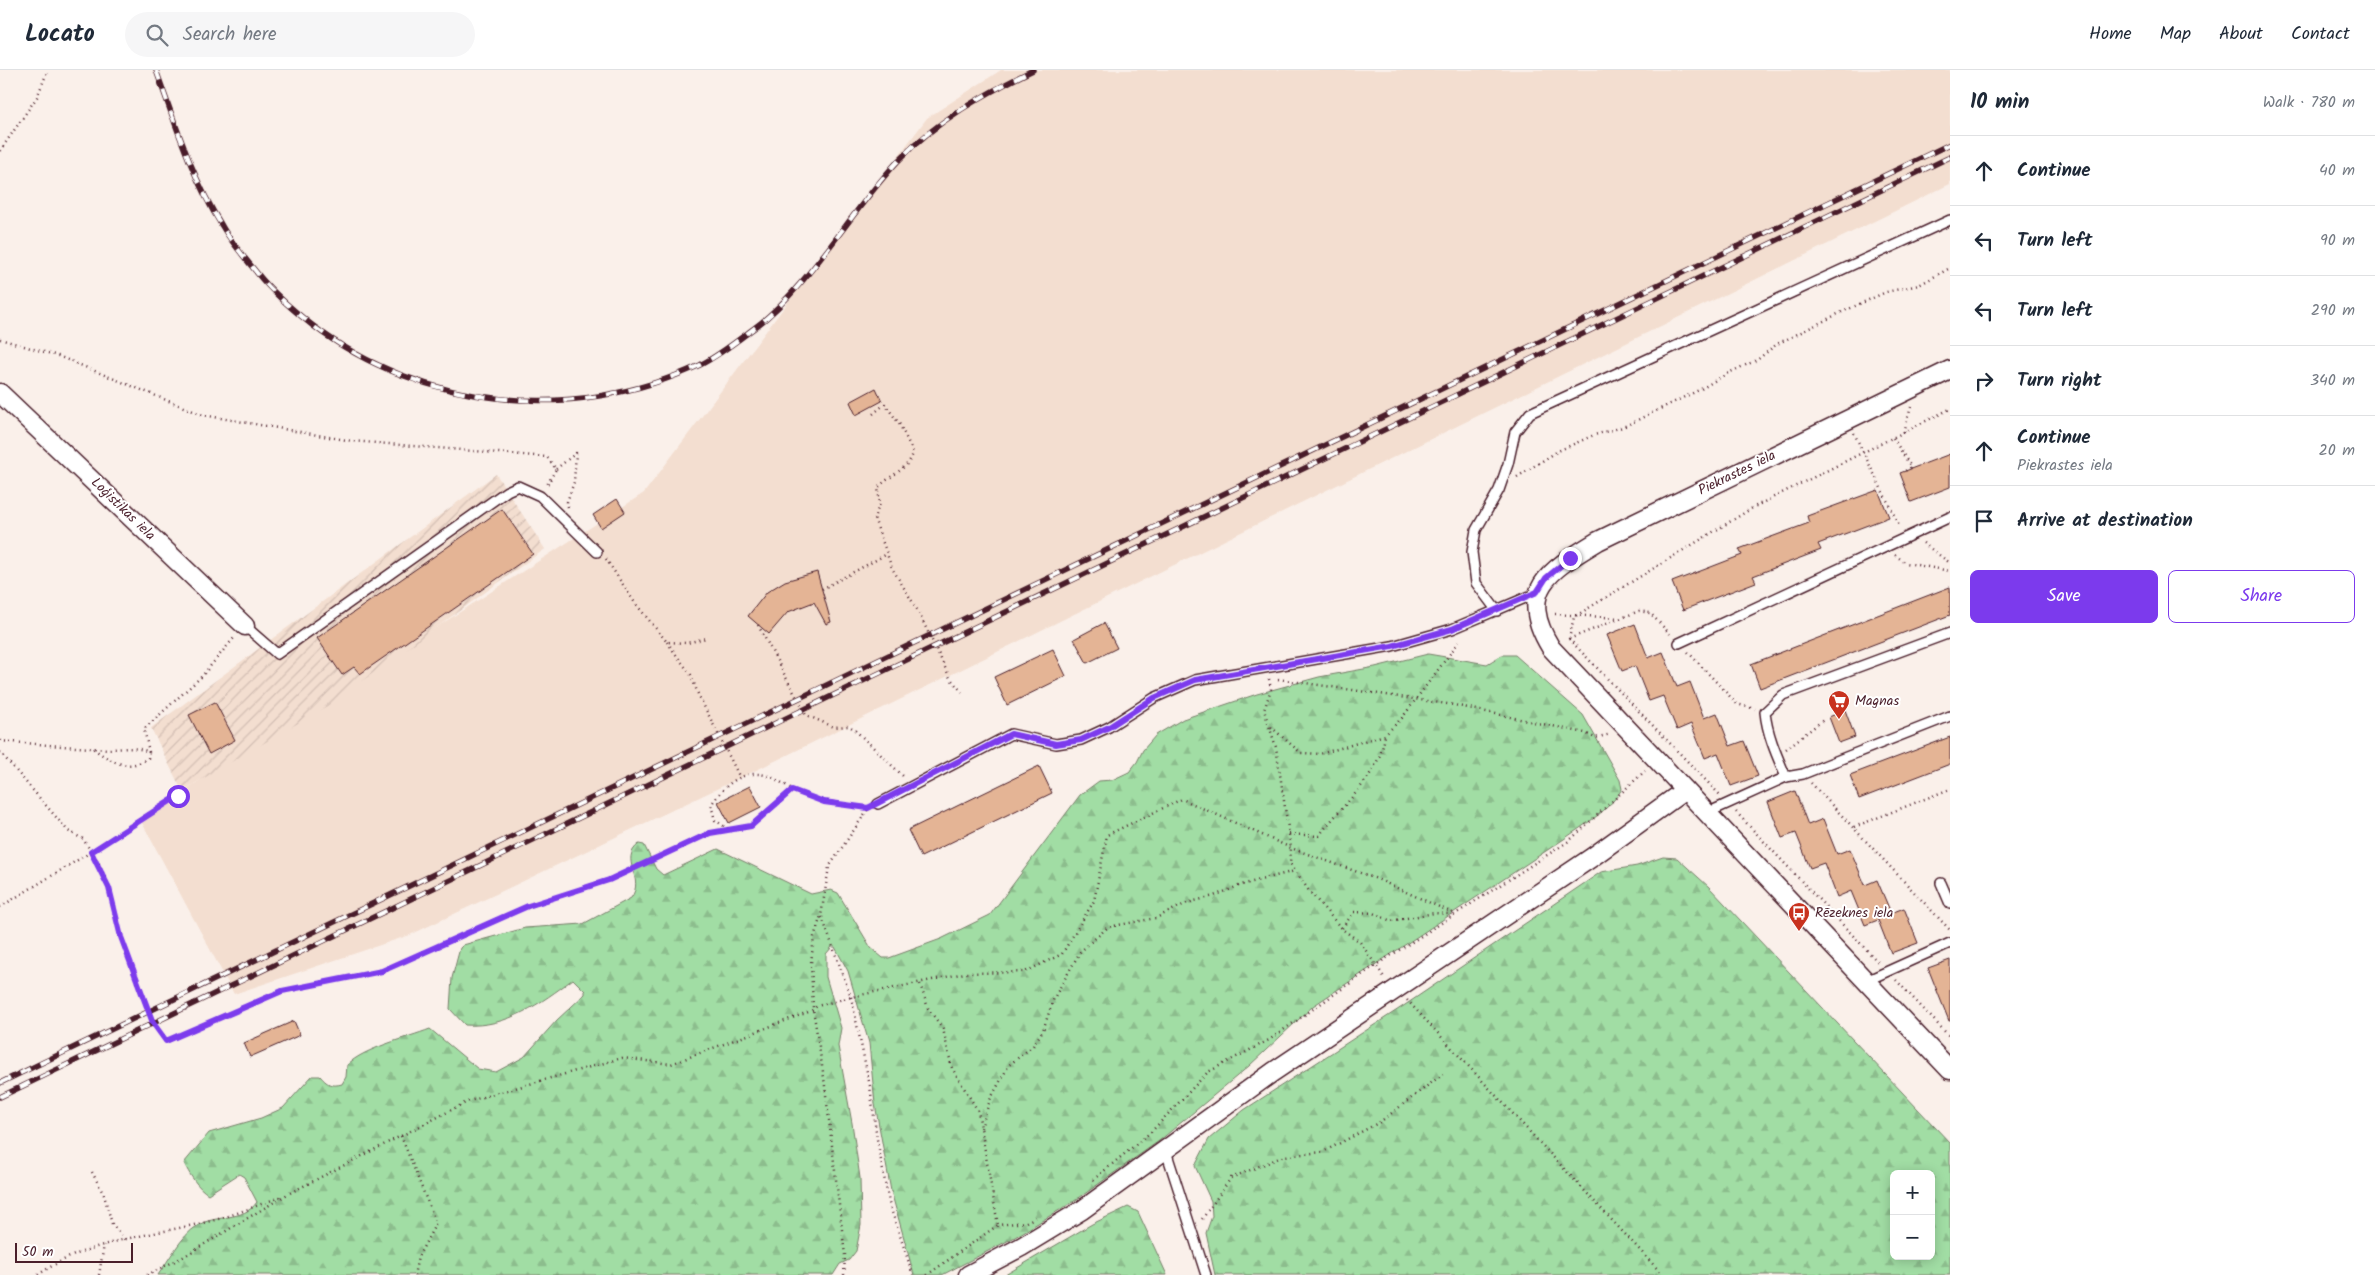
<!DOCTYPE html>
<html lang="en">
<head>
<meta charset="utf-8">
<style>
	:root { --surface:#fff; --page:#f6f6f7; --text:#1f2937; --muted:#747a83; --line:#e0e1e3; --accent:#7c3aed }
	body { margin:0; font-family:Kalam,sans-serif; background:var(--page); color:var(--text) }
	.controls { position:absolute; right:15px; bottom:15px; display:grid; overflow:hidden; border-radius:8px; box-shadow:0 2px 12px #0003 }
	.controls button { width:45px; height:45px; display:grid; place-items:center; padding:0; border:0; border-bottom:1px solid var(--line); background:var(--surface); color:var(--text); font:25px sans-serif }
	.scale { position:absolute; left:15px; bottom:12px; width:118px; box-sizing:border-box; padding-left:5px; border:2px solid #4a1f2b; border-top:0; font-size:14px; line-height:18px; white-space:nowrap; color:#4a1f2b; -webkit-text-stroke:4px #fff; paint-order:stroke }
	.stop { position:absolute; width:15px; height:15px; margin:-11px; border:4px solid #7c3aed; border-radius:50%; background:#fff }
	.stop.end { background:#7c3aed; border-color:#fff; box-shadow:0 1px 5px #0008 }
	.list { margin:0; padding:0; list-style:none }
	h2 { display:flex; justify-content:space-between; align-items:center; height:65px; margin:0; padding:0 20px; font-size:21px }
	h2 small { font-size:16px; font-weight:400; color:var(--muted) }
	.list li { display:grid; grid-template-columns:32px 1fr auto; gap:15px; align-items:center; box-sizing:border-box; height:70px; padding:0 20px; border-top:1px solid var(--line) }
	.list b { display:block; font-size:19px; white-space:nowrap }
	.list p { margin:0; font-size:16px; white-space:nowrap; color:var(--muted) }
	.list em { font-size:16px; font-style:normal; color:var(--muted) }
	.actions { display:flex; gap:10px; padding:15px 20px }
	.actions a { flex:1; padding:11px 0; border:1px solid var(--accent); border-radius:8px; text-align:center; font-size:18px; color:var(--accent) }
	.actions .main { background:var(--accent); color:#fff }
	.icon { flex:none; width:28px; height:28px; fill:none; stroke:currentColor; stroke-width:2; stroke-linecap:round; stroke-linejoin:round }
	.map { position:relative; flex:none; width:1950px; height:1205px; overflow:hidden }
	header { display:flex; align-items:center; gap:30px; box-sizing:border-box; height:70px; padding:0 25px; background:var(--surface); border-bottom:1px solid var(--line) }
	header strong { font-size:24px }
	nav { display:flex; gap:28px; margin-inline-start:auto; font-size:18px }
	.search { width:350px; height:45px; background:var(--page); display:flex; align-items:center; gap:12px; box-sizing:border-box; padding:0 18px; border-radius:28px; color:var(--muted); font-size:19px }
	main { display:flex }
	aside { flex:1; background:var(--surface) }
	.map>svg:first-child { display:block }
	.built { fill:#f3ded0 }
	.industrial { fill:url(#industrial-furrows) }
	.forest { fill:url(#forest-firs); stroke:#767e68; fill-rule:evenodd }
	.building { fill:#e4b495; stroke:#4a1f2b }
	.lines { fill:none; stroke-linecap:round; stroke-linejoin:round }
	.lane-casing { stroke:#4a1f2b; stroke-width:12 }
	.street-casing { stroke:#4a1f2b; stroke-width:21 }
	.path { stroke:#4a1f2b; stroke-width:2.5; stroke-dasharray:1 4; stroke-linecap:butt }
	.lane { stroke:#fff; stroke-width:9 }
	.street { stroke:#fff; stroke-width:18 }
	.rail-casing { stroke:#4a1f2b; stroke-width:5.5 }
	.rail { stroke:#fff; stroke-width:4; stroke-dasharray:11; stroke-linecap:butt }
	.route { stroke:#7c3aed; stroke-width:6 }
	.labels { text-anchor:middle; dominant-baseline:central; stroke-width:4; stroke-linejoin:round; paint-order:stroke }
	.street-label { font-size:14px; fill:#4a1f2b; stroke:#fff }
	.poi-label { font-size:14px; fill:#4a1f2b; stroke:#fff; text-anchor:start }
</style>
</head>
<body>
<header>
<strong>Locato</strong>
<div class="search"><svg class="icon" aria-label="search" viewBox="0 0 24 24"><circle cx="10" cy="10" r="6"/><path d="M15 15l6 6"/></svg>Search here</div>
<nav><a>Home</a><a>Map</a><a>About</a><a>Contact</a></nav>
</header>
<main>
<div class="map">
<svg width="1950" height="1205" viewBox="0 0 1950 1205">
	<defs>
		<pattern id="industrial-furrows" width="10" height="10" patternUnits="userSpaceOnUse" patternTransform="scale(1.25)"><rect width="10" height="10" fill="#f3ded0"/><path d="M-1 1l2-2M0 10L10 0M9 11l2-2" fill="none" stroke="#d2beb3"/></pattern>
		<pattern id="forest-firs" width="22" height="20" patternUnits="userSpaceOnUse" patternTransform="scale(1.25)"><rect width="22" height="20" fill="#a1dda4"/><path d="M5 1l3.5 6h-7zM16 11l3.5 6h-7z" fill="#8cbd8d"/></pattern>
	</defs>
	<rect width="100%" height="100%" fill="#faf0ea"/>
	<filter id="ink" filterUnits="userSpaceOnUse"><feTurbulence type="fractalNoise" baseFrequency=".02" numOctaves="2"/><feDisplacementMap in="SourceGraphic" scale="10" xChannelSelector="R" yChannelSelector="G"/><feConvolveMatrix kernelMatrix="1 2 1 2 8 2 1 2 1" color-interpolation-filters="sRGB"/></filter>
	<g filter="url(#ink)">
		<path class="built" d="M1001,0H1950V114L773,692L410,865L234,924L140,749L644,423L927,48Z"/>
		<path class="industrial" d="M496,404L545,479L329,635L182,721L151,658Z"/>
		<g class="forest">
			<path d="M1428,584L1487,594L1502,585H1515L1583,645L1620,710L1622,719C1609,741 1585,754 1564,769L1313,936L1249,996L1159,1071L1076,1130L1015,1167L942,1205H914L891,1121L875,1034L869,973L848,901L835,877H832L826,884V907L841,958L838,976L852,1053L860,1108L861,1155L856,1181L849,1190L840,1194L833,1205H158C169,1190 181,1166 197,1156C214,1144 244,1152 257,1132L244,1107L239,1104L208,1124C198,1118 189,1104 184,1093L209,1063L261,1048L283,1038L312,1006H320C327,1014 331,1017 342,1014L346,1007L347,995C364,978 407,968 430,959L478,999L496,1002L524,987L557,950L585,924V921L573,909C541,933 507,958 465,955L450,939L452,908L460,878L463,875L525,858L583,854L631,828C646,808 618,790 639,774L644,775L656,799L663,805L718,779L811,824L831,820L838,823L871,878L883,888H889L941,869L990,845L1080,725L1099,711L1112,710L1129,702L1137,692L1143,680L1156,665L1183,649L1257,624L1319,607L1375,597Z"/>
			<path d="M1663,787L1677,788L1709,817L1950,1073V1205H1215L1206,1163L1212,1146L1211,1131L1195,1096L1209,1069L1244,1040L1405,935L1601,802L1637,796ZM1894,1104H1931V1186H1894Z"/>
			<path d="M1128,1137L1138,1142L1167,1205H1005L1092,1154Z"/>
		</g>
		<g class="building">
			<path d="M876,318L882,331L856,345L850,332Z"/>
			<path d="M1950,384V417L1911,432L1900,403Z"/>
			<path d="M1878,420L1889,447L1818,474L1821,480L1753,506L1756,512L1683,540L1672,512L1742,485L1739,479L1809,453L1807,446Z"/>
			<path d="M617,429L625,442L601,458L593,445Z"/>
			<path d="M502,439L533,484L360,604L354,597L342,605L317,568Z"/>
			<path d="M817,502L831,552L826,554L814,532L788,542L769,564L748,546L767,522L785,511Z"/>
			<path d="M1950,517V545L1760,618L1751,594Z"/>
			<path d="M1104,553L1117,578L1087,593L1074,569Z"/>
			<path d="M1635,554L1648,588L1663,582L1677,617L1690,612L1704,648L1717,643L1730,676L1744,671L1758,706L1731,716L1718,683L1705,688L1691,654L1677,660L1663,626L1649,631L1635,596L1622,601L1607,565Z"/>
			<path d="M1053,579L1066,606L1007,635L994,607Z"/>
			<path d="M215,632L235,670L209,684L189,645Z"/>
			<path d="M1845,640L1855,667L1839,673L1829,647Z"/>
			<path d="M1950,667V694L1859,729L1850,705Z"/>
			<path d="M1039,696L1052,723L921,787L908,760Z"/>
			<path d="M750,716L761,737L729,753L718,732Z"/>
			<path d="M1795,721L1808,755L1823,749L1837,784L1850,779L1865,815L1877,810L1891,843L1904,838L1918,873L1891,883L1878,850L1865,855L1851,821L1837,827L1824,793L1810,798L1796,763L1782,768L1768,732Z"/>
			<path d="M1950,890V951H1949L1928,898Z"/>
			<path d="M294,951L300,965L250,987L244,973Z"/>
		</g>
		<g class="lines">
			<g class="lane-casing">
				<g id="lane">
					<path d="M1497,541L1476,513L1472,482L1476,460L1499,420L1508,394L1515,362L1530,343L1950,150"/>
					<path d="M245,556L277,584L507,421L518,416L540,426L597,482"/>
					<path d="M1679,573L1950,447"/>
					<path d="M1786,707C1777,686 1767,664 1765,642L1783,625L1950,563"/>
					<path d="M878,734L1011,664L1056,674L1081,670L1109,657L1154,628L1195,610L1392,576L1452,559L1537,523"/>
					<path d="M1707,743L1786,707L1803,704L1950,646"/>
					<path d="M1941,813L1950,834"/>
					<path d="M1866,911L1950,873"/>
					<path d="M1166,1081L1206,1205"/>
				</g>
			</g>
			<g class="street-casing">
				<g id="street">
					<path d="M1950,300L1598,471C1550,500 1515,520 1551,578L1950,1000"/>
					<path d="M0,323L245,556"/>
					<path d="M968,1205L1021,1177L1082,1140L1273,1002L1591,788L1685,720"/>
				</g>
			</g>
			<g class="path">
				<path d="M0,81L37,27L48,0"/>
				<path d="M0,269L58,286L203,345L352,371L547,387L556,399L547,415"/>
				<path d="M873,344L885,334L900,355L913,382C911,398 888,406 878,418L880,435L874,447L875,451L892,498L918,541L950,608L962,622"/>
				<path d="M1904,362L1911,337"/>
				<path d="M1854,363L1900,457"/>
				<path d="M1893,368L1911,397L1905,401"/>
				<path d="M556,399L576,383L574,412L567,432L568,437"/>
				<path d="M1517,407L1558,381L1594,365L1623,357L1701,319L1726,304L1757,290L1777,274L1842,242L1886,222L1919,215L1950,198"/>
				<path d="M1923,473L1950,493"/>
				<path d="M1895,485L1906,493L1950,501"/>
				<path d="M606,489L635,533L667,572L687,573L706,568"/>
				<path d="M822,519L887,484"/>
				<path d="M1555,544L1619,548"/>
				<path d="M758,555L806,645L834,657L849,656L854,659L904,707"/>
				<path d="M1569,569L1720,725"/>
				<path d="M1569,569L1574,547L1754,437L1950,339"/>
				<path d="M1569,569L1639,541L1650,543L1670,564"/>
				<path d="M667,572L691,605L698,624L739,706"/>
				<path d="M1688,582L1737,634L1755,639"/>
				<path d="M1269,609L1271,619L1264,640L1276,677L1291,778L1290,793L1309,821L1342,859L1360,872L1384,907"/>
				<path d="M1278,609L1454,635L1585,663L1595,668L1611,664"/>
				<path d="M1271,657L1301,683L1320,684L1385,665L1402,648L1461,569"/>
				<path d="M0,671C36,674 72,677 108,679C122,679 136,676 149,682L148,688C127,703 109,690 91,677"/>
				<path d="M1786,679L1823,650"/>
				<path d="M0,682L68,761L83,769L98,792L109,818L121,867L153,953L166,971L282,921L382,901L528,836L609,810L710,763L751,756L792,720"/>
				<path d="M149,682L144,659L201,607L234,568"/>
				<path d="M1811,713L1950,860"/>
				<path d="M1736,742L1878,892"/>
				<path d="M1854,757L1950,719"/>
				<path d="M728,759L715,750L711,735C726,712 749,694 777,710C786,715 794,721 804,725C825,732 846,735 868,738"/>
				<path d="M1289,764L1319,766C1342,734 1380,707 1385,665"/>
				<path d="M0,837L91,782L179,725"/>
				<path d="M822,847L851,927L870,1016L877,1069L889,1133L913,1205"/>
				<path d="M1342,858L1354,842L1373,843L1391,851L1434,843L1453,844"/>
				<path d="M1896,910L1950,967"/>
				<path d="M920,914L928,938L943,959L952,998L978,1041L998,1155"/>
				<path d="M1407,930L1663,1205"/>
				<path d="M981,1058L990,1030L1009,995L1033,976L1043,960L1054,928L1080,882L1108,857L1156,848L1187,833L1214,826L1241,815L1295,801"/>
				<path d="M401,1066L436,1153L418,1187L414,1205"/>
				<path d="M92,1102L104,1125L112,1154L125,1170"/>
				<path d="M1093,1110L1151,1062L1208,1002L1269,970L1376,895L1569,771L1645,701"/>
				<path d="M1202,1149L1231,1108L1284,1086L1323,1082L1380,1052L1443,1004"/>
				<path d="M38,1205C88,1169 157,1165 215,1150C237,1144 258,1135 280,1127"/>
				<path d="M99,1205L104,1175"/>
				<path d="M147,1205L183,1187L286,1125L469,1031L622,988L671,994L811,941L817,936L851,927L965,903L1025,902L1062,884L1094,831L1107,765L1182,729L1291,778L1377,809L1455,844"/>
				<path d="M844,1205L845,1185L824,1008L813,939L811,893L814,867L821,846L829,797L868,739"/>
				<path d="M927,1205L998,1155L1026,1152L1036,1147"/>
			</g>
			<use href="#lane" class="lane"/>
			<use href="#street" class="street"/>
			<g class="rail-casing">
				<g id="rail">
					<path d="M156,0C175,53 192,108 222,156C231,172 245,188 257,203C272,222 293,240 312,255C422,339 575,354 700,295C718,286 737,271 753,259C809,217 850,142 898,91C936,51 984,24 1033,0"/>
					<path d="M0,1013L1950,74"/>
					<path d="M0,1027L1950,87"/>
				</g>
			</g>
			<use href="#rail" class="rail"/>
		</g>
	</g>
	<g class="lines" filter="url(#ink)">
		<path class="route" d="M178,726L91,782L109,818L121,867L153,953L166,971L282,921L382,901L528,836L609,810L710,763L751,756L792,720L824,732L868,738L1011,664L1056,674L1081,670L1109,657L1154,628L1195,610L1392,576L1452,559L1537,522L1546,508L1570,488"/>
	</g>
	<defs>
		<g id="supermarket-pin" transform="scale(1.125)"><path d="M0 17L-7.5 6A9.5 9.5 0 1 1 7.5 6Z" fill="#c8321e" stroke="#fff"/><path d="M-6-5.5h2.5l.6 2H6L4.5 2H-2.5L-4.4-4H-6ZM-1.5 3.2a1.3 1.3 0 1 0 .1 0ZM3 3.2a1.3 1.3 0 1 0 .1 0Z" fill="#fff"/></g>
		<g id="bus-pin" transform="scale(1.125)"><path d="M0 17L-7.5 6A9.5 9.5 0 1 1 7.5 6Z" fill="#c8321e" stroke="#fff"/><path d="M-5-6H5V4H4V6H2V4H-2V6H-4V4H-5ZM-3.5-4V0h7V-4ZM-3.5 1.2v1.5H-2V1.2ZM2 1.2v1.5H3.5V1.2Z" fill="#fff"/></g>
	</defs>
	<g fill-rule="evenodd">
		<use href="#supermarket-pin" x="1839" y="631"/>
		<use href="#bus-pin" x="1799" y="843"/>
	</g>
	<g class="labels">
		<g class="street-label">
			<text transform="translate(1737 403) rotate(-26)">Piekrastes iela</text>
			<text transform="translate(123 439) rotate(44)">Loģistikas iela</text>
		</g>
		<g class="poi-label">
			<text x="1855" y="631">Magnas</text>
			<text x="1815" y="843">Rēzeknes iela</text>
		</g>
	</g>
</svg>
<div class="controls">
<button>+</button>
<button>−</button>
</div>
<div class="scale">50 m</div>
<div class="stop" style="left:178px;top:726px"></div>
<div class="stop end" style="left:1570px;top:488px"></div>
</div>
<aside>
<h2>10 min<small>Walk · 780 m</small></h2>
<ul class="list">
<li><svg class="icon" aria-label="ahead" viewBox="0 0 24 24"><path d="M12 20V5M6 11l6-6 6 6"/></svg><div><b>Continue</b></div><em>40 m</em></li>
<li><svg class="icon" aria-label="left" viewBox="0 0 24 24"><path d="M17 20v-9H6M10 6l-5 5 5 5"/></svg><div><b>Turn left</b></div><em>90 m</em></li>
<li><svg class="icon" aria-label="left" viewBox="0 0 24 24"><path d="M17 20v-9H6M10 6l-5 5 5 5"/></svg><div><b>Turn left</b></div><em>290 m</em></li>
<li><svg class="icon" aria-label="right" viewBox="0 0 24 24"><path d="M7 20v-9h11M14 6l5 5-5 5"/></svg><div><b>Turn right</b></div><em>340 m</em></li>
<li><svg class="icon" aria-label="ahead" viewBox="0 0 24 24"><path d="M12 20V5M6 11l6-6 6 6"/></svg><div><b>Continue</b><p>Piekrastes iela</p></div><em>20 m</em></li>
<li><svg class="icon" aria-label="arrive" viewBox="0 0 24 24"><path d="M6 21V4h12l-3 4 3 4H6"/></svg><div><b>Arrive at destination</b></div></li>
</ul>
<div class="actions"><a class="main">Save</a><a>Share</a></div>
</aside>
</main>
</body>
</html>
